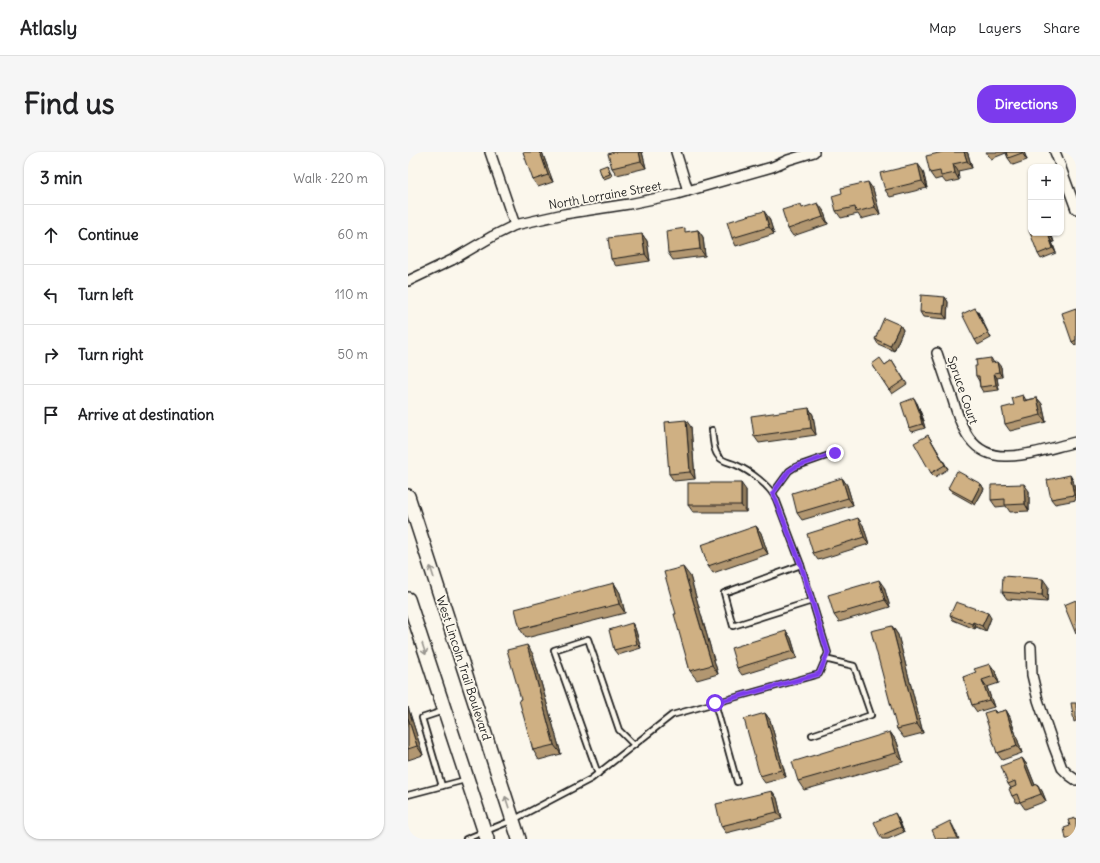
<!DOCTYPE html>
<html lang="en">
<head>
<meta charset="utf-8">
<style>
	:root { --surface:#fff; --page:#f6f6f6; --text:#202124; --muted:#757577; --line:#e0e0e0; --accent:#7c3aed }
	body { margin:0; font-family:Delius,sans-serif; background:var(--page); color:var(--text) }
	.controls { position:absolute; right:12px; top:12px; display:grid; overflow:hidden; border-radius:8px; box-shadow:0 1px 3px #0004 }
	.controls button { width:36px; height:36px; display:grid; place-items:center; padding:0; border:0; border-bottom:1px solid var(--line); background:var(--surface); color:var(--text); font:20px sans-serif }
	.stop { position:absolute; width:12px; height:12px; margin:-9px; border:3px solid #7c3aed; border-radius:50%; background:#fff }
	.stop.end { background:#7c3aed; border-color:#fff; box-shadow:0 1px 4px #0008 }
	.list { margin:0; padding:0; list-style:none }
	h2 { display:flex; justify-content:space-between; align-items:center; height:52px; margin:0; padding:0 16px; font-size:17px }
	h2 small { font-size:13px; font-weight:400; color:var(--muted) }
	.list li { display:grid; grid-template-columns:26px 1fr auto; gap:12px; align-items:center; box-sizing:border-box; height:60px; padding:0 16px; border-top:1px solid var(--line) }
	.list b { display:block; font-size:15px; white-space:nowrap }
	.list em { font-size:13px; font-style:normal; color:var(--muted) }
	.icon { flex:none; width:22px; height:22px; fill:none; stroke:currentColor; stroke-width:2; stroke-linecap:round; stroke-linejoin:round }
	.map { position:relative; flex:none; width:668px; height:687px; overflow:hidden; border-radius:16px }
	header { display:flex; align-items:center; gap:24px; box-sizing:border-box; height:56px; padding:0 20px; background:var(--surface); border-bottom:1px solid var(--line) }
	header strong { font-size:19px }
	nav { display:flex; gap:22px; margin-inline-start:auto; font-size:14px }
	.intro { display:flex; align-items:center; justify-content:space-between; box-sizing:border-box; height:96px; padding:0 24px }
	h1 { margin:0; font-size:28px }
	.button { padding:10px 18px; border-radius:16px; background:var(--accent); color:#fff; font-size:14px; font-weight:700 }
	main { display:flex; gap:24px; padding:0 24px }
	aside { flex:1; background:var(--surface); border-radius:16px; box-shadow:0 1px 3px #0004 }
	.map>svg:first-child { display:block }
	.lines { fill:none; stroke-linecap:round; stroke-linejoin:round }
	.lane-casing { stroke:#1c1c1c; stroke-width:8 }
	.street-casing { stroke:#1c1c1c; stroke-width:12 }
	.secondary-casing { stroke:#1c1c1c; stroke-width:16 }
	.lane { stroke:#fbf7ec; stroke-width:4.5 }
	.street { stroke:#fbf7ec; stroke-width:9 }
	.secondary { stroke:#fbf7ec; stroke-width:13 }
	.wall { fill:#b29771; stroke:#1c1c1c }
	.shaded-wall { fill:#917b5c; stroke:#1c1c1c }
	.building { fill:#cfb083; stroke:#1c1c1c }
	.oneway { stroke:#97948e }
	.route { stroke:#7c3aed; stroke-width:5 }
	.labels { text-anchor:middle; dominant-baseline:central; stroke-width:3.5; stroke-linejoin:round; paint-order:stroke }
	.street-label { font-size:12px; fill:#1c1c1c; stroke:#fbf7ec }
</style>
</head>
<body>
<header>
<strong>Atlasly</strong>
<nav><a>Map</a><a>Layers</a><a>Share</a></nav>
</header>
<div class="intro"><h1>Find us</h1><a class="button">Directions</a></div>
<main>
<aside>
<h2>3 min<small>Walk · 220 m</small></h2>
<ul class="list">
<li><svg class="icon" aria-label="ahead" viewBox="0 0 24 24"><path d="M12 20V5M6 11l6-6 6 6"/></svg><div><b>Continue</b></div><em>60 m</em></li>
<li><svg class="icon" aria-label="left" viewBox="0 0 24 24"><path d="M17 20v-9H6M10 6l-5 5 5 5"/></svg><div><b>Turn left</b></div><em>110 m</em></li>
<li><svg class="icon" aria-label="right" viewBox="0 0 24 24"><path d="M7 20v-9h11M14 6l5 5-5 5"/></svg><div><b>Turn right</b></div><em>50 m</em></li>
<li><svg class="icon" aria-label="arrive" viewBox="0 0 24 24"><path d="M6 21V4h12l-3 4 3 4H6"/></svg><div><b>Arrive at destination</b></div></li>
</ul>
</aside>
<div class="map">
<svg width="668" height="687" viewBox="0 0 668 687">
	<rect width="100%" height="100%" fill="#fbf7ec"/>
	<filter id="ink" filterUnits="userSpaceOnUse"><feTurbulence type="fractalNoise" baseFrequency=".025" numOctaves="2"/><feDisplacementMap in="SourceGraphic" scale="8" xChannelSelector="R" yChannelSelector="G"/><feConvolveMatrix kernelMatrix="1 2 1 2 8 2 1 2 1" color-interpolation-filters="sRGB"/></filter>
	<g filter="url(#ink)">
		<g class="lines">
			<g class="lane-casing">
				<g id="lane">
					<path d="M365,341L381,319L387,315L427,301"/>
					<path d="M393,413L316,441L325,474L404,449"/>
					<path d="M307,551L329,630"/>
					<path d="M404,583L463,563L446,514L417,507"/>
					<path d="M190,622L146,498L180,487L211,578L226,593"/>
					<path d="M34,634L14,566L35,559"/>
					<path d="M0,643L57,628"/>
					<path d="M58,687L105,668L183,627L264,563L411,522L420,501L393,413L368,347C361,333 342,319 328,313C322,310 315,310 311,305C305,299 305,286 304,278"/>
				</g>
			</g>
			<g class="street-casing">
				<g id="street">
					<path d="M82,0L107,73"/>
					<path d="M268,0L280,39"/>
					<path d="M647,0L653,15"/>
					<path d="M653,16L668,57"/>
					<path d="M0,129L44,108L85,84L107,73L156,62L221,52L269,42L364,15L380,8L406,0"/>
					<path d="M529,201C534,216 539,231 544,245C553,274 562,305 599,304C622,304 646,295 668,290"/>
					<path d="M623,495L624,523L630,548L646,595L654,616L661,623L668,628"/>
				</g>
			</g>
			<g class="secondary-casing">
				<g id="secondary">
					<path d="M0,344L111,687"/>
					<path d="M0,447L79,687"/>
				</g>
			</g>
			<use href="#lane" class="lane"/>
			<use href="#street" class="street"/>
			<use href="#secondary" class="secondary"/>
		</g>
		<g class="wall">
			<path d="M134,0L145,30L130,35L125,28Z"/>
			<path d="M205,0H234L238,16L209,23L204,16Z"/>
			<path d="M535,0H559L560,2L564,16L550,19L551,28L538,31L534,26L527,28L522,21Z"/>
			<path d="M578,0H616L619,8L605,13L600,6L598,1L583,7Z"/>
			<path d="M199,13L201,16L204,24L196,27L194,25Z"/>
			<path d="M515,19L519,36L482,45L477,38Z"/>
			<path d="M465,37L472,62L453,67L450,62L433,66L428,59Z"/>
			<path d="M415,58L420,72L385,84L380,77Z"/>
			<path d="M361,66L366,82L328,94L324,86Z"/>
			<path d="M290,78L295,85L297,104L265,108L260,101L279,80Z"/>
			<path d="M643,81L646,90H644L648,101L633,107L630,102Z"/>
			<path d="M234,82L239,89L242,109L208,114L203,107Z"/>
			<path d="M537,145L540,150L539,167L515,165L512,160Z"/>
			<path d="M668,156V194L664,190Z"/>
			<path d="M570,160L583,186L570,193L567,188Z"/>
			<path d="M492,173L495,178L486,199L470,192L467,187Z"/>
			<path d="M583,206L586,211L593,215L594,225L589,226L591,238L575,240L572,235L571,229L568,224L569,214Z"/>
			<path d="M484,208L499,232L484,242L464,212L477,213Z"/>
			<path d="M615,243L618,248L629,246L634,252L638,270L602,279L597,272L606,253Z"/>
			<path d="M509,251L516,269H515L517,276L504,280L501,276Z"/>
			<path d="M401,256L405,263L408,283L351,291L346,284Z"/>
			<path d="M283,275L287,327L266,329L261,322Z"/>
			<path d="M523,288L540,317L527,325L523,321Z"/>
			<path d="M434,326L439,333L445,353L394,368L389,361Z"/>
			<path d="M665,328L668,342V348L647,352L643,347Z"/>
			<path d="M573,332L576,337L567,353L544,340L540,336Z"/>
			<path d="M338,338V360H285L280,353Z"/>
			<path d="M621,339V359L602,360L598,354L588,355L583,348Z"/>
			<path d="M455,373L461,392L410,408L405,401Z"/>
			<path d="M348,374L353,381L360,402L305,421L300,414Z"/>
			<path d="M282,424L310,522L289,528L282,519L268,462Z"/>
			<path d="M206,431L212,441L217,461L118,486L112,477Z"/>
			<path d="M640,434L639,450L599,447L594,440Z"/>
			<path d="M476,435L482,455L431,470L426,463Z"/>
			<path d="M542,463L583,466L578,479L568,475L567,477L545,468Z"/>
			<path d="M224,471L227,476L233,496L210,503L206,498Z"/>
			<path d="M484,474L490,483L515,581L496,586L489,577Z"/>
			<path d="M378,479L383,486L389,506L334,523L329,516Z"/>
			<path d="M125,502L153,602L131,608L125,598L113,547Z"/>
			<path d="M587,519L591,531L579,535L586,555L569,560L564,553L555,525Z"/>
			<path d="M0,555L15,603L0,608Z"/>
			<path d="M586,558L589,561L598,558L602,565L614,601L594,608L589,601Z"/>
			<path d="M357,561L362,568L378,625L357,631L352,624Z"/>
			<path d="M482,580L489,590L495,610L396,638L390,629Z"/>
			<path d="M614,606L619,613L627,633L629,632L634,639L638,649L617,657L612,650L609,651L604,644L603,636L600,632Z"/>
			<path d="M364,639L369,646L374,667L318,681L313,674Z"/>
			<path d="M490,666L496,680L480,687H474L472,684Z"/>
		</g>
		<g class="shaded-wall">
			<path d="M132,0H134L145,30L140,23Z"/>
			<path d="M231,0H234L238,16L233,9Z"/>
			<path d="M556,0H559L560,2L564,16L559,9Z"/>
			<path d="M614,0H616L619,8L614,1Z"/>
			<path d="M510,12L515,19L519,36L514,29Z"/>
			<path d="M545,12L550,19L551,28L547,21Z"/>
			<path d="M460,30L465,37L472,62L467,55Z"/>
			<path d="M410,51L415,58L420,72L415,65Z"/>
			<path d="M356,59L361,66L366,82L361,75Z"/>
			<path d="M290,78L295,85L297,104L292,97Z"/>
			<path d="M642,81H643L646,90L643,85Z"/>
			<path d="M234,82L239,89L242,109L237,102Z"/>
			<path d="M641,85L644,90L648,101L645,96Z"/>
			<path d="M537,145L540,150L539,167L535,162Z"/>
			<path d="M567,156L570,160L583,186L580,181Z"/>
			<path d="M492,173L495,178L486,199L482,194Z"/>
			<path d="M589,210L593,215L594,225L591,220Z"/>
			<path d="M586,221L589,226L591,238L588,233Z"/>
			<path d="M506,246L509,251L516,269L513,264Z"/>
			<path d="M629,246L634,252L638,270L633,263Z"/>
			<path d="M401,256L405,263L408,283L403,276Z"/>
			<path d="M512,264L515,269L517,276L514,272Z"/>
			<path d="M278,268L283,275L287,327L282,320Z"/>
			<path d="M520,283L523,288L540,317L537,313Z"/>
			<path d="M662,323L665,328L668,342V346L666,343Z"/>
			<path d="M434,326L439,333L445,353L440,346Z"/>
			<path d="M333,331L338,338V360L333,353Z"/>
			<path d="M573,332L576,337L567,353L564,349Z"/>
			<path d="M616,332L621,339V359L617,352Z"/>
			<path d="M450,366L455,373L461,392L456,385Z"/>
			<path d="M348,374L353,381L360,402L355,395Z"/>
			<path d="M275,415L282,424L310,522L304,513Z"/>
			<path d="M635,427L640,434L639,450L634,443Z"/>
			<path d="M471,428L476,435L482,455L477,448Z"/>
			<path d="M206,431L212,441L217,461L211,452Z"/>
			<path d="M580,461L583,466L578,479L574,474Z"/>
			<path d="M565,470L568,475L567,477L564,472Z"/>
			<path d="M224,471L227,476L233,496L229,492Z"/>
			<path d="M484,474L490,483L515,581L509,572Z"/>
			<path d="M378,479L383,486L389,506L385,499Z"/>
			<path d="M119,493L125,502L153,602L146,593Z"/>
			<path d="M582,512L587,519L591,531L586,524Z"/>
			<path d="M574,528L579,535L586,555L581,548Z"/>
			<path d="M0,555L15,603L9,594L0,566Z"/>
			<path d="M598,558L602,565L614,601L609,594Z"/>
			<path d="M357,561L362,568L378,625L373,618Z"/>
			<path d="M482,580L489,590L495,610L488,601Z"/>
			<path d="M614,606L619,613L630,641L625,634Z"/>
			<path d="M629,632L634,639L638,649L633,642Z"/>
			<path d="M364,639L369,646L374,667L369,660Z"/>
			<path d="M487,661L490,666L496,680L493,675Z"/>
			<path d="M542,669L545,674L551,687H550Z"/>
		</g>
		<g class="building">
			<path d="M115,0H132L140,23L125,28Z"/>
			<path d="M205,0H231L233,9L204,16L200,2Z"/>
			<path d="M535,0H556L559,9L545,12L547,21L533,24L532,19L522,21L518,4Z"/>
			<path d="M598,0H614V1L600,6Z"/>
			<path d="M510,12L514,29L477,38L472,21Z"/>
			<path d="M199,13L202,22L194,25L191,16Z"/>
			<path d="M460,30L467,55L448,60L447,55L428,59L424,44L434,41L433,36Z"/>
			<path d="M410,51L415,65L380,77L374,58L393,52L394,56Z"/>
			<path d="M356,59L361,75L324,86L319,70Z"/>
			<path d="M277,76V80L290,78L292,97L260,101L258,79Z"/>
			<path d="M623,77V81H642L643,85H641L645,96L630,102L621,78Z"/>
			<path d="M234,82L237,102L203,107L200,86Z"/>
			<path d="M513,143L537,145L535,162L512,160Z"/>
			<path d="M567,156L580,181L567,188L554,162Z"/>
			<path d="M668,156V188L664,190L654,161Z"/>
			<path d="M476,166L492,173L482,194L467,187Z"/>
			<path d="M472,206L477,213L484,208L496,228L481,238L464,212Z"/>
			<path d="M583,206V211L589,210L591,220L586,221L588,233L572,235L571,224H568L567,214H569L568,208Z"/>
			<path d="M615,243L616,249L629,246L633,263L597,272L594,256L606,253L604,246Z"/>
			<path d="M506,246L513,264H512L514,272L501,276L493,251Z"/>
			<path d="M401,256L403,276L346,284L343,264Z"/>
			<path d="M278,268L282,320L261,322L257,270Z"/>
			<path d="M520,283L537,313L523,321L506,291Z"/>
			<path d="M549,319L573,332L564,349L540,336Z"/>
			<path d="M662,323L666,343L643,347L639,328Z"/>
			<path d="M434,326L440,346L389,361L384,341Z"/>
			<rect x="280" y="331" width="53" height="22"/>
			<path d="M616,332L617,352L597,353V347L583,348V333Z"/>
			<path d="M450,366L456,385L405,401L399,382Z"/>
			<path d="M348,374L355,395L300,414L293,393Z"/>
			<path d="M275,415L304,513L282,519L266,462H268L256,420Z"/>
			<path d="M595,424L635,427L634,443L594,440Z"/>
			<path d="M471,428L477,448L426,463L420,443Z"/>
			<path d="M206,431L211,452L112,477L107,457Z"/>
			<path d="M668,448V482L656,453Z"/>
			<path d="M548,450L580,461L574,474L565,470L564,472L542,463Z"/>
			<path d="M224,471L229,492L206,498L201,478Z"/>
			<path d="M484,474L509,572L489,577L463,479Z"/>
			<path d="M378,479L385,499L329,516L323,496Z"/>
			<path d="M119,493L146,593L125,598L111,548L113,547L99,498Z"/>
			<path d="M582,512L586,524L574,528L581,548L564,553L555,525L568,520L566,517Z"/>
			<path d="M663,551H668V569L666,570Z"/>
			<path d="M586,558L587,561L598,558L609,594L589,601L576,561Z"/>
			<path d="M357,561L373,618L352,624L336,567Z"/>
			<path d="M0,566L9,594L0,597Z"/>
			<path d="M482,580L488,601L390,629L384,610Z"/>
			<path d="M614,606L625,634L629,632L633,642L612,650L609,642L604,644L601,637L608,634L607,629L600,632L593,614Z"/>
			<path d="M364,639L369,660L313,674L308,652Z"/>
			<path d="M487,661L493,675L472,684L466,670Z"/>
			<path d="M668,666V687H658L656,676L662,674L660,668Z"/>
			<path d="M542,669L550,687H528L524,678Z"/>
		</g>
		<defs><path id="oneway-shaft" d="M-6 0H5M1.5-3L5.5 0L1.5 3" fill="none" stroke-width="1.6" stroke-linecap="round" stroke-linejoin="round"/></defs>
		<g class="oneway">
			<use href="#oneway-shaft" transform="translate(24 420) rotate(-108)"/>
			<use href="#oneway-shaft" transform="translate(16 497) rotate(72)"/>
			<use href="#oneway-shaft" transform="translate(99 650) rotate(-108)"/>
		</g>
	</g>
	<g class="lines" filter="url(#ink)">
		<path class="route" d="M307,551L411,522L420,501L393,413L365,341L381,319L387,315L427,301"/>
	</g>
	<g class="labels">
		<g class="street-label">
			<text transform="translate(197 43) rotate(-10)">North Lorraine Street</text>
			<text transform="translate(555 238) rotate(71)">Spruce Court</text>
			<text transform="translate(56 516) rotate(72)">West Lincoln Trail Boulevard</text>
		</g>
	</g>
</svg>
<div class="controls">
<button>+</button>
<button>−</button>
</div>
<div class="stop" style="left:307px;top:551px"></div>
<div class="stop end" style="left:427px;top:301px"></div>
</div>
</main>
</body>
</html>
